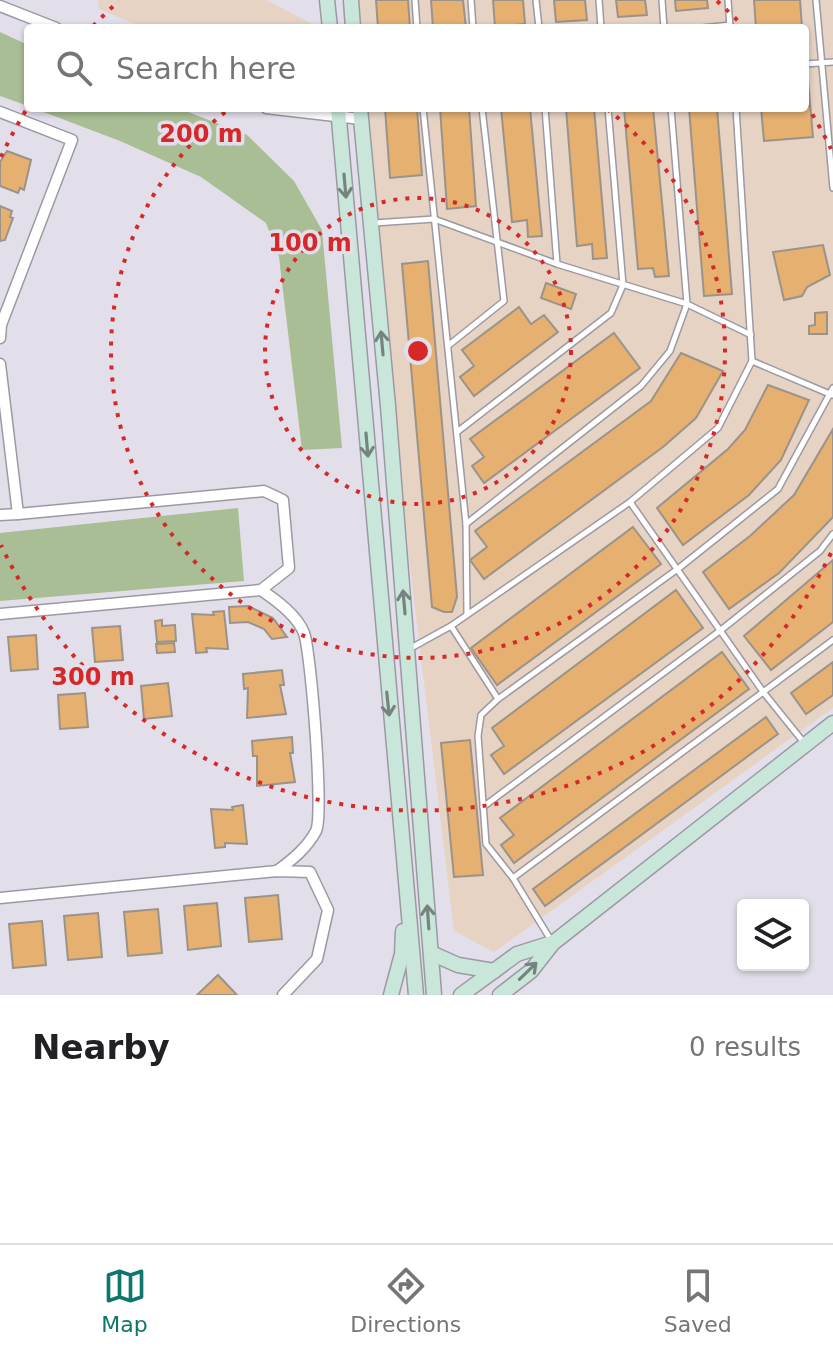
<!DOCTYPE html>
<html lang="en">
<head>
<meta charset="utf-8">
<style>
	:root { --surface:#fff; --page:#f2f2f2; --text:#202124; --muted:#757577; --line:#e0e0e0; --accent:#0f766e }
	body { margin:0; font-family:"DejaVu Sans",sans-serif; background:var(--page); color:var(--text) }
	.controls { position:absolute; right:24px; bottom:24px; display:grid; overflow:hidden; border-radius:8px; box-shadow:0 2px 6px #0004 }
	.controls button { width:72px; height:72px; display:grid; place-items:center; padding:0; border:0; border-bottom:2px solid var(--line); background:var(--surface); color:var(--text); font:40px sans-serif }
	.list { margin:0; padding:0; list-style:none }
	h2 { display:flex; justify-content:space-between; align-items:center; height:104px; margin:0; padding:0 32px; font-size:34px }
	h2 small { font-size:26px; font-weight:400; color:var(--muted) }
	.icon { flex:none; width:44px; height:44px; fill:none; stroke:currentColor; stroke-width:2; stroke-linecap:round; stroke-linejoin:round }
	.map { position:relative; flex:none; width:833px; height:995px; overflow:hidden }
	.search { position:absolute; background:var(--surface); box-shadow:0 2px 6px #0004; left:24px; right:24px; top:24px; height:88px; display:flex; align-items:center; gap:20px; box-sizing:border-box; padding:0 28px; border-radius:8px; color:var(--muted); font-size:30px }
	.sheet { height:248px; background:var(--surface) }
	nav { display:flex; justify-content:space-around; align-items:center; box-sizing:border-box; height:112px; border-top:2px solid var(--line); background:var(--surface); font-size:22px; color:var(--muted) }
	nav a { display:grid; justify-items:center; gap:4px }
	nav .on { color:var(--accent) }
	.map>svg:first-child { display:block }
	.industrial { fill:#e6d3c4 }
	.green { fill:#a9be94 }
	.building { fill:#e5b070; stroke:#9b938a; stroke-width:2 }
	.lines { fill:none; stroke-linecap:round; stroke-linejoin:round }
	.lane-casing { stroke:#9c99a3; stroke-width:8 }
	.street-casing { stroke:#9c99a3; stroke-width:13 }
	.secondary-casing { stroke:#9c99a3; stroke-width:17 }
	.lane { stroke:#fff; stroke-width:5 }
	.street { stroke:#fff; stroke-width:10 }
	.secondary { stroke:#c9e6da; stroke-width:14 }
	.oneway { stroke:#768480 }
	.ring { fill:none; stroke:#d62828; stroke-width:4; stroke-dasharray:4 8 }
	.centre { fill:#d62828; stroke:#e2dfea; stroke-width:4 }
	.ring-label { font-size:24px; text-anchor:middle; font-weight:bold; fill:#d62828; stroke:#e2dfea; stroke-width:7; stroke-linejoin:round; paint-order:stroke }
</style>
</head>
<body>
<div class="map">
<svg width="833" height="995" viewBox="0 0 833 995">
	<rect width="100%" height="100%" fill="#e2dfea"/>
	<g class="industrial">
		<path d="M98,0H266L316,26L145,28L99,9Z"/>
		<path d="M358,0H833V708L494,952L454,931L409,557L368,108H805V28H360Z"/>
	</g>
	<g class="green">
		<path d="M0,32L28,45V106L0,96Z"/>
		<path d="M33,108H178L247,135L294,181L322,230L342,448L302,450L279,257L266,223L201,177L120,141Z"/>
		<path d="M238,508L244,581L0,601V533Z"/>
	</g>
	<g class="building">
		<path d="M376,0H408L410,28H378Z"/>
		<path d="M431,0H463L466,28H433Z"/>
		<path d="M493,0H523L525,24L495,27Z"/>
		<path d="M554,0H585L587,20L556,22Z"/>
		<path d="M616,0H645L647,15L618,17Z"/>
		<path d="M675,0H707L708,8L676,11Z"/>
		<path d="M754,0H800L802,28H756Z"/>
		<path d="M805,81H808L813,137L764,141L761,108H805Z"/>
		<path d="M385,108H417L422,175L390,178Z"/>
		<path d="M440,108H469L476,206L447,209Z"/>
		<path d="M501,108H530L542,236L528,237L527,220L512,222Z"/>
		<path d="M566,108H594L607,258L593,259L592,244L577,246Z"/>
		<path d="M624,108H653L669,276L655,277L653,268L638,269Z"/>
		<path d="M689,108H717L732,294L704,296Z"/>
		<path d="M7,151L31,160L24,190L20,188L18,193L0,186V162Z"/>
		<path d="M0,206L12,211L10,217L13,218L5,240L0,241Z"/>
		<path d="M823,245L830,275L807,287L802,296L784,300L773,252Z"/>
		<path d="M428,261L457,597L452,612H444L432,607L402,264Z"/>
		<path d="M546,283L576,294L571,309L541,298Z"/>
		<path d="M519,307L531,324L544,315L558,332L474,396L460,377L474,366L462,350Z"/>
		<path d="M827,312V334H809V326L815,325V313Z"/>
		<path d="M614,333L640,368L484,483L472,466L484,457L470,439Z"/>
		<path d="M681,353L723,371L696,418L663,447L484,579L470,560L487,547L475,531L651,401Z"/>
		<path d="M768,385L809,400L781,460L749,495L683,545L657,508L728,449L745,430Z"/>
		<path d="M833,429V517L779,573L729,609L703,572L750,536L794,495Z"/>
		<path d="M633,527L661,564L497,685L471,648Z"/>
		<path d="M833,560V622L771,670L744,636Z"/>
		<path d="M676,590L703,628L504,774L491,755L504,746L492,728Z"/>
		<path d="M248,606L273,618L287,637L272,639L264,629L248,622L230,623L229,607Z"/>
		<path d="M224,611L228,649L206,648L207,652L196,653L192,614L214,615L213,612Z"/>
		<path d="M162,620V626L175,625L176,641L157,642L155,621Z"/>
		<path d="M120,626L123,660L95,662L92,628Z"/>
		<path d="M36,635L38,669L11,671L8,637Z"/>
		<path d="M174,643L175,652L157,653L156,644Z"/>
		<path d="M722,652L749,689L514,863L501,845L514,835L500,818Z"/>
		<path d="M833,662V695L806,714L791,693Z"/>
		<path d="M282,670L284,685H280L286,714L247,718L248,688L244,689L243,674Z"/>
		<path d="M168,683L172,716L144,719L141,686Z"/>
		<path d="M85,693L88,727L60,729L58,695Z"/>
		<path d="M766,717L778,734L545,906L533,889Z"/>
		<path d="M292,737L293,753H290L295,782L257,786V756H253L252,741Z"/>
		<path d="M470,740L483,875L454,877L441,743Z"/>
		<path d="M243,805L247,844L225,843V847L215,848L211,809L233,810L232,807Z"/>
		<path d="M278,895L282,939L249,942L245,898Z"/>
		<path d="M217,903L221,946L188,950L184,906Z"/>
		<path d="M158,909L162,953L128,956L124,912Z"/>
		<path d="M98,913L102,957L68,960L64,916Z"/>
		<path d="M42,921L46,965L13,968L9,924Z"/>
		<path d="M218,975L237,995H197Z"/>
	</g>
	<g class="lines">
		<g class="lane-casing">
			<g id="lane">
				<path d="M415,0L417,28"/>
				<path d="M471,0L473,28"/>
				<path d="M536,0L539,28"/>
				<path d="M599,0L601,28"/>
				<path d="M662,0L664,28"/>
				<path d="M728,0L730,27"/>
				<path d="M816,0L833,188"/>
				<path d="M702,28L730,25"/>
				<path d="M805,64L833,62"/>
				<path d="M423,108L466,524L467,614"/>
				<path d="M545,108L557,264"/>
				<path d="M374,223L434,219L557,264L687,304L751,335"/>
				<path d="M449,345L504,301L482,108"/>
				<path d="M752,361L832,395"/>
				<path d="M457,432L611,313L623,285L608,108"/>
				<path d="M630,502L764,693L805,744"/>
				<path d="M466,524L641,386L670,351L687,304L671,108"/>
				<path d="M451,626L498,699L481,715L478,736L486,844L513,878L552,942"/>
				<path d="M411,648L451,626L630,502L718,428L752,361L736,108"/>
				<path d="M498,699L679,568L778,489L833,388"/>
				<path d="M483,807L721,630L820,551L833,534"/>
				<path d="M513,878L833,640"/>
			</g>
		</g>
		<g class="street-casing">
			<g id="street">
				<path d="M0,6L56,28"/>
				<path d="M266,108L361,119"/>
				<path d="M0,112L72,140L1,325L0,338"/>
				<path d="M0,364L18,514L0,515"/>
				<path d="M261,590C276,600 297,615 304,633C311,653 324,815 316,831C307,848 292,860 277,871"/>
				<path d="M0,614L261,590L289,568L283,500L264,491L18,514"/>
				<path d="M0,898L277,871L310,872L328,910L317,959L283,995"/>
			</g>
		</g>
		<g class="secondary-casing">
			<g id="secondary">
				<path d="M327,0L330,28"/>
				<path d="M351,0L353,28"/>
				<path d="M338,108L416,995"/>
				<path d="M360,108L388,406L434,995"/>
				<path d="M431,953L458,965L494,971"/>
				<path d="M391,995L402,954L403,931"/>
				<path d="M461,995L517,954L552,943"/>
				<path d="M500,995L531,971L553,943L833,723"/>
			</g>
		</g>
		<use href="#lane" class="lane"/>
		<use href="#street" class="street"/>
		<use href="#secondary" class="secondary"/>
	</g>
	<defs><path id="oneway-shaft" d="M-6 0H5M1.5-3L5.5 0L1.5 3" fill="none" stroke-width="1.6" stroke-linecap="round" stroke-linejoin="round" transform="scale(2)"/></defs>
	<g class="oneway">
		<use href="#oneway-shaft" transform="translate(345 186) rotate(85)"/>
		<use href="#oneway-shaft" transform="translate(382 343) rotate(-95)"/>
		<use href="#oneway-shaft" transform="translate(367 445) rotate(85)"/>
		<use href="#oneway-shaft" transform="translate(404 602) rotate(-95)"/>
		<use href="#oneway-shaft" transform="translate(388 704) rotate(84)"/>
		<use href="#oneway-shaft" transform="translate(428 917) rotate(-94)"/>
		<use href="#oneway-shaft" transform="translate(528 971) rotate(-44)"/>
	</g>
	<g class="ring">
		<circle cx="418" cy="351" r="153"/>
		<path d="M607 109A307 307 0 1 1 229 109"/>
		<path d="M831 553A460 460 0 0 1 1 545M1 157A460 460 0 0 1 28 107M93 26A460 460 0 0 1 119 1M717 1A460 460 0 0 1 743 26M806 104A460 460 0 0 1 831 149"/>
	</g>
	<circle cx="418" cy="351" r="12" class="centre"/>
	<g class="ring-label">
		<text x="201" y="142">200 m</text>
		<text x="310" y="251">100 m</text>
		<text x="93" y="685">300 m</text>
	</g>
</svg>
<div class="controls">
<button><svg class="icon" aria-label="layers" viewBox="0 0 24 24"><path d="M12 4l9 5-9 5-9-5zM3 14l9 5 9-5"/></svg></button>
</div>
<div class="search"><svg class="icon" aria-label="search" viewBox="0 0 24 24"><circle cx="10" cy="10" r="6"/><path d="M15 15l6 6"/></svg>Search here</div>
</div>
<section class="sheet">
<h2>Nearby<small>0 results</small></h2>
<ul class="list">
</ul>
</section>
<nav>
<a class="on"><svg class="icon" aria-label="map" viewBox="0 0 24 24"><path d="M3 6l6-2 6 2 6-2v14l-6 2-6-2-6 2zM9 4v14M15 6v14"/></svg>Map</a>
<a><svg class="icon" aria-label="directions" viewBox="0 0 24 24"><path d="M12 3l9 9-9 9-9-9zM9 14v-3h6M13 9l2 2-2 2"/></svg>Directions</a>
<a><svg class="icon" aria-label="saved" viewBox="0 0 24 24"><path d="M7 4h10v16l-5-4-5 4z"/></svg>Saved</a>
</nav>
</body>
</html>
